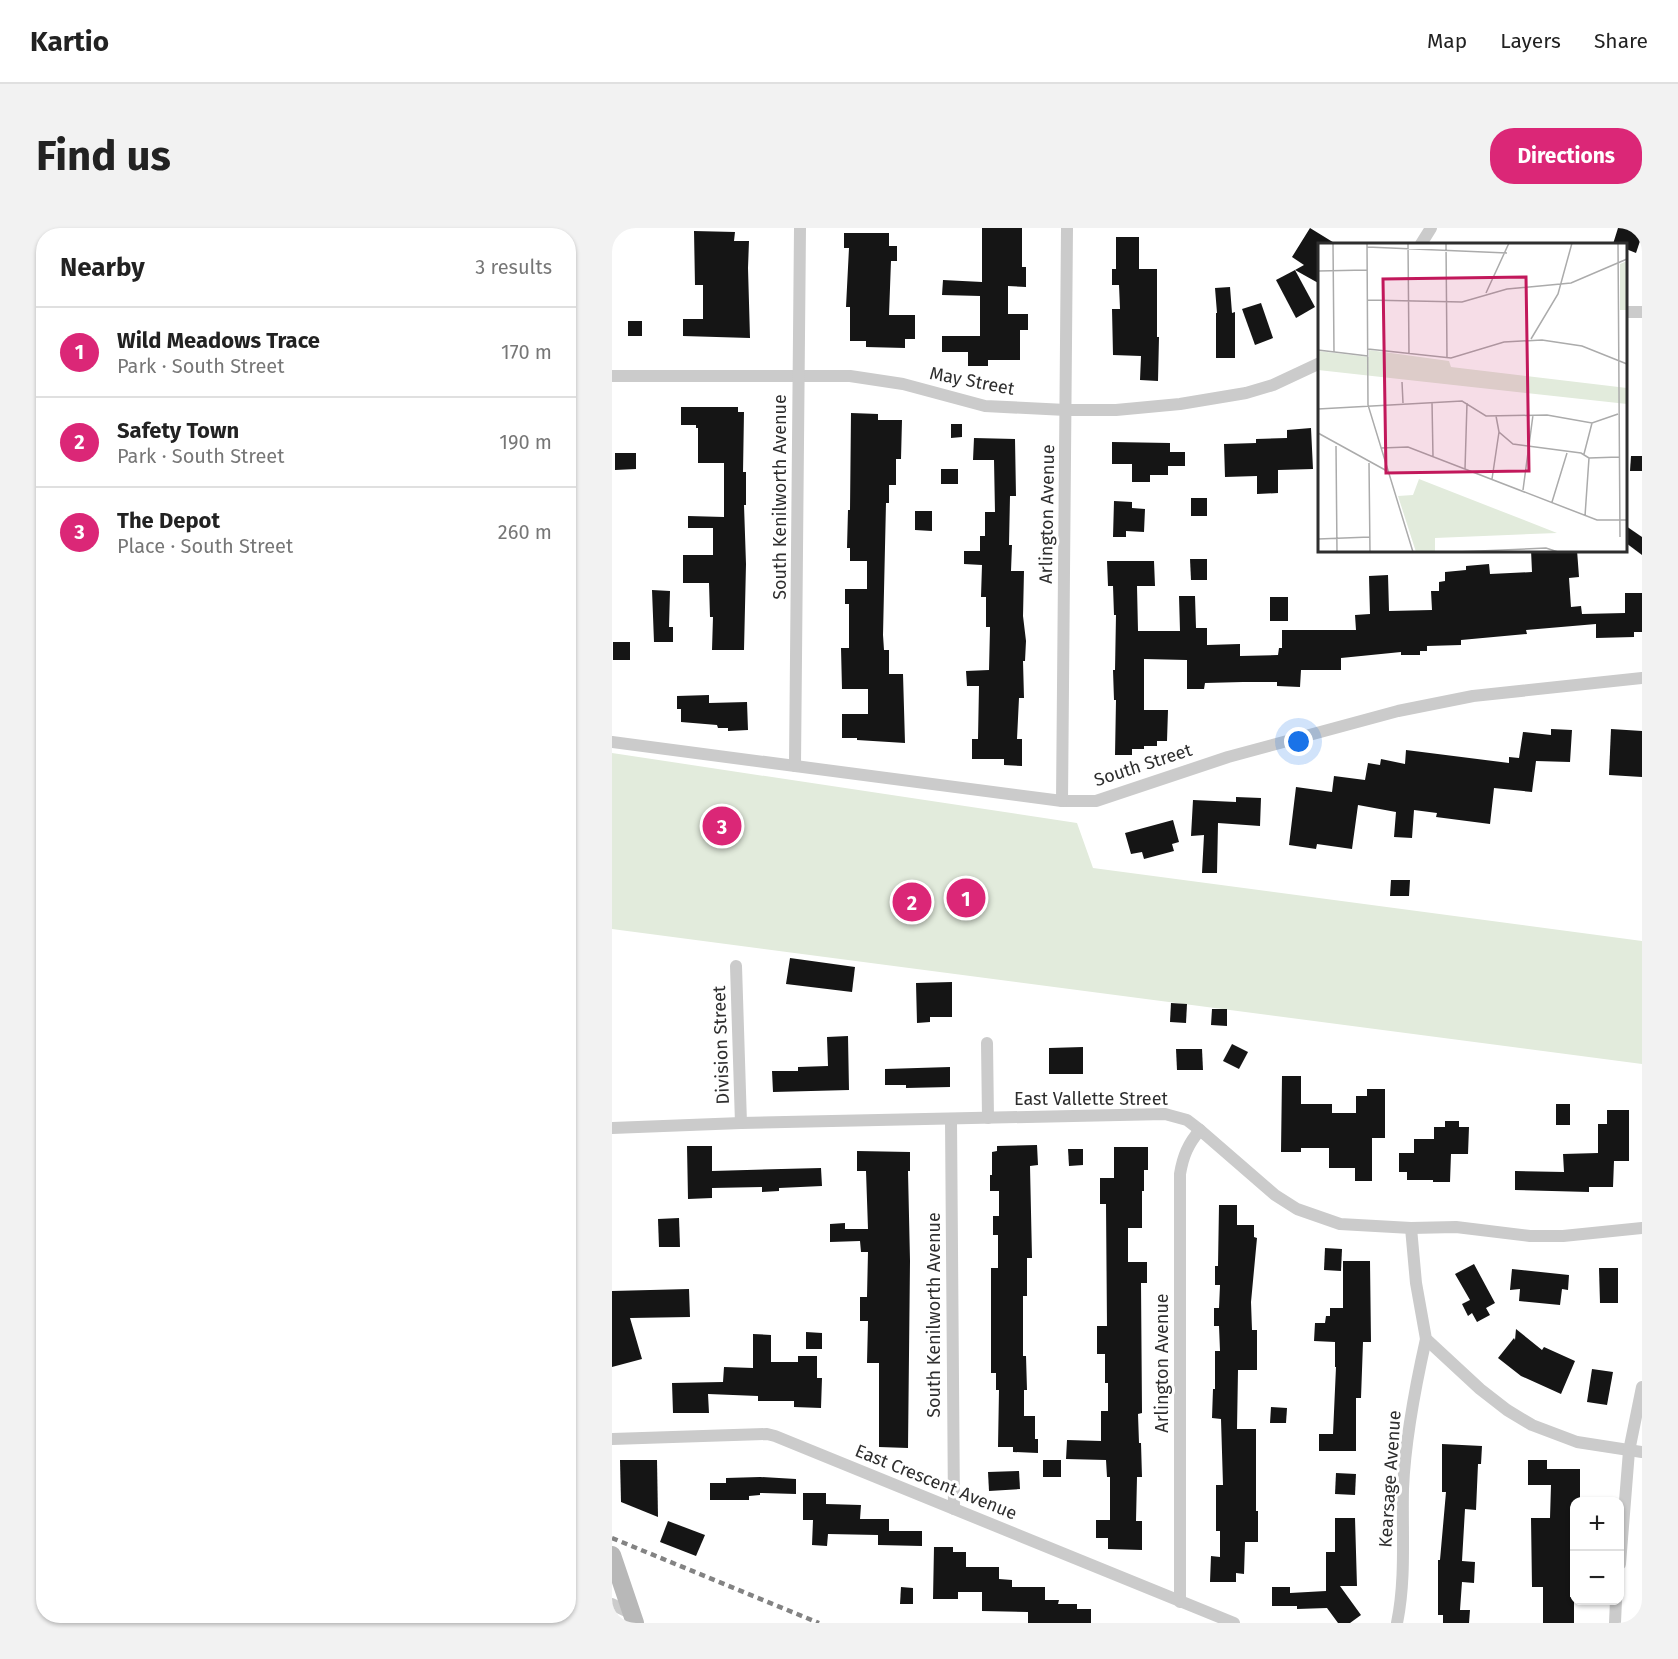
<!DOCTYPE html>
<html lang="en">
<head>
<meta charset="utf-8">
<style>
	:root { --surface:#fff; --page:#f2f2f2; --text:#222; --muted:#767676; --line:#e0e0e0; --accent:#db2777 }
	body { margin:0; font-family:"Fira Sans",sans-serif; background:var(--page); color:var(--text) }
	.controls { position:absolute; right:18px; bottom:18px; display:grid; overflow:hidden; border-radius:12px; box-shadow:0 2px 4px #0004 }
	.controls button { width:54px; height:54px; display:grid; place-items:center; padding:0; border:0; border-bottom:2px solid var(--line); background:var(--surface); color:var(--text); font:30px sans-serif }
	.you { position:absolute; left:687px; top:514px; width:21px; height:21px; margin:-15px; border:4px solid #fff; border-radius:50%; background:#1a73e8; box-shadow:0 0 0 9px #1a73e833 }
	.badge { display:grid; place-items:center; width:39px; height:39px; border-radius:50%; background:var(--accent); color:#fff; font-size:20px; font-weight:700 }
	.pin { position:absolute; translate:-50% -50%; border:3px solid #fff; box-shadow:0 2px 6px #0006 }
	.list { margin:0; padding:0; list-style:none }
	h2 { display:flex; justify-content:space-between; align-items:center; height:78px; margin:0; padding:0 24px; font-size:26px }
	h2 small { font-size:20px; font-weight:400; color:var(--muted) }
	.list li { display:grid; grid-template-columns:39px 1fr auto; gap:18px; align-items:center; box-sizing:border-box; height:90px; padding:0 24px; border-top:2px solid var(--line) }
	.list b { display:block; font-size:22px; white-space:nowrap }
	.list p { margin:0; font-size:20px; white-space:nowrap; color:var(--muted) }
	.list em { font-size:20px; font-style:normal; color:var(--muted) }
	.map { position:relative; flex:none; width:1030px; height:1395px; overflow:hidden; border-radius:24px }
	header { display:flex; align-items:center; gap:36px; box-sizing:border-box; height:84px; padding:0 30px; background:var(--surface); border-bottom:2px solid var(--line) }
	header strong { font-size:28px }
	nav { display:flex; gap:33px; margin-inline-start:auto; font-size:21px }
	.intro { display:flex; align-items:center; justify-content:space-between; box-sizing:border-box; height:144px; padding:0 36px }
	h1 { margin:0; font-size:42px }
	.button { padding:15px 27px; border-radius:24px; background:var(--accent); color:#fff; font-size:21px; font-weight:700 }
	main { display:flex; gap:36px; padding:0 36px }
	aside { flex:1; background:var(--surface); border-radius:24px; box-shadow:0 2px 4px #0004 }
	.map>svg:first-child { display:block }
	.green { fill:#e2ebdc }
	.building { fill:#151515 }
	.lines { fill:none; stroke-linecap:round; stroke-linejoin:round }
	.minor { stroke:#cbcbcb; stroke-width:12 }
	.secondary { stroke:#b8b8b8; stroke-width:18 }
	.rail { stroke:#838383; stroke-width:4.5; stroke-dasharray:6 4.5; stroke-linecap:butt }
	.labels { text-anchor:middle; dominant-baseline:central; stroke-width:6; stroke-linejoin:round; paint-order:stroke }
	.street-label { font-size:18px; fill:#2e2e2e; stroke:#fff }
	.inset-road { fill:none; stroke:#ababab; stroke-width:1.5 }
	.view { fill:#c2185b; fill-opacity:0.15; stroke:#c2185b; stroke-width:3 }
	.inset-edge { fill:none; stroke:#2e2e2e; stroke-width:3 }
</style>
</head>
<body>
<header>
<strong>Kartio</strong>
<nav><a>Map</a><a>Layers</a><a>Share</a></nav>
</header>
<div class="intro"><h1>Find us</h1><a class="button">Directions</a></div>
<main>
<aside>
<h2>Nearby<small>3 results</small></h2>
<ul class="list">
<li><span class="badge">1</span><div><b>Wild Meadows Trace</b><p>Park · South Street</p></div><em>170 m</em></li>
<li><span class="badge">2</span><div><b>Safety Town</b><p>Park · South Street</p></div><em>190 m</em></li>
<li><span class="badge">3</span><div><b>The Depot</b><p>Place · South Street</p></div><em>260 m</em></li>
</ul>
</aside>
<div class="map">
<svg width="1030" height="1395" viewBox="0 0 1030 1395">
	<rect width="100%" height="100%" fill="#fff"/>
	<path class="green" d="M0,525L465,595L481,640L1030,713V836L0,701Z"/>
	<g class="building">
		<path d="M370,0H410V39H414V59L396,58V86H416V102H408V132H376V138H356V124H330V108H368V68L330,67L331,52L370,54Z"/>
		<path d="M698,0L724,16H708V56L683,42L692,37L680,29Z"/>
		<path d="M1006,0H1030V7L1024,25L1014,21V16H1001Z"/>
		<path d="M82,3L123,4L122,13H137L136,40L138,110L71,108V91H91V57H83Z"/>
		<path d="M232,5H277V18H285V33H279L277,87H303V111H293V120L254,119V113H238V79H234L237,20H232Z"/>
		<path d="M504,9H527V41H545V109H547L546,153L528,152L529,128L501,127L500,81H508L507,57H500V41H504Z"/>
		<path d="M683,42L703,79L684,90L664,52Z"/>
		<path d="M618,59L620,85L623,84V130H604V85H605L603,60Z"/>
		<path d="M649,75L661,110L643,117L630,81Z"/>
		<rect x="16" y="93" width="14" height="15"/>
		<path d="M69,179H126V184H132L131,244H134V277H132L134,336L132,422H100L101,389H98L97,355H71V327H101V300H76V288L112,289V235H86V200H84V197H69Z"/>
		<path d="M239,185L266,186V192H290L289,231H284V257H277V275H274L271,407L272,422H277V446H291L293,515L245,512V510H230V486H256V461H230L229,420H237V376H233V361H255V333H238V320H235L236,282H238Z"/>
		<path d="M339,196H350V209L339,210Z"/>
		<path d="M699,200L701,241L666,242V265L645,266V248L613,249L612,216L644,215V211L675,210V202Z"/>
		<path d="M362,210L403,211L404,268H398L397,317H400L399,343H412L411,388L414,413L413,433H411L412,470H407L405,511H410V538L392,537V531H360V511H366L367,458H355L354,443L377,442L378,399H374V369H369L370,337L352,336V323H368V308H373V284H383L382,232H361Z"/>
		<path d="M500,214L558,215V224H573V238H556V247H538V254H520V236H500Z"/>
		<path d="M3,225H24V241L3,242Z"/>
		<path d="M1019,228H1030V243H1018Z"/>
		<rect x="329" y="241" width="17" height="15"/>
		<rect x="579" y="270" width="16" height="18"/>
		<path d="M502,273L520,274V280L533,281L532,304L514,303V309H501Z"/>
		<path d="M303,283H320V303L303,302Z"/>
		<path d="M1014,298L1030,309V327L1014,315Z"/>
		<path d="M919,322H965L967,349L957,350L959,379L969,378L970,386L1013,385V365H1030V404H1022V409L984,410V396L914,402L915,406L849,412V417L815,418V423H808V427H789V424L729,430V442H689L688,459L665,458V454H631L593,455L592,461H575V432L532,431V482H556L555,513H545V518H532V521H520V527H503L504,472H502L501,442H503L504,387H502L501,358H496L495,333H542L543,358H525L526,403H568L567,368H583L584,400H595V417L628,416V428L666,427L667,420H670V402H744L743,387L758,386L757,348L776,347L777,383L820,382L819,363H827V354L833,353V344L854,342V338L877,336L878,346L920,344Z"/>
		<path d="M578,331H595V352H579Z"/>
		<path d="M40,362L58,363L57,399H61V414H42Z"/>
		<rect x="658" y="369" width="18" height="24"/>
		<rect x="1" y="414" width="17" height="18"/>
		<path d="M97,467V475L135,474L136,502L116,503V500H106L105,497L69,494V481H65V468Z"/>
		<path d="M939,501L960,502L958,534L924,533L920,564L882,560L878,596L824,589L825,585L802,582L800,610L782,609L784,584L746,577L740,621L705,616L704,621L677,617L684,559L720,564L722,548L753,552L756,535L768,537L769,531L793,536L794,522L897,535V529L907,530L911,504L939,507Z"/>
		<path d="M999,501L1030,503V549L997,547Z"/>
		<path d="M624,569L649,570L648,598L606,595L605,645H590L592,607L579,608L581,572L624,574Z"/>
		<path d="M94,584L130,589L126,612L91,606Z"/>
		<path d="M561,592L567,614L560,616L562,623L532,631L530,624L519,626L513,605Z"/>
		<path d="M779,652H798L797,668H778Z"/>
		<path d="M178,730L243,739L240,764L174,756Z"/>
		<path d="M340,754V789H318V794L305,795L304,755Z"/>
		<path d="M559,775L575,776L574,795L558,794Z"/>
		<path d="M600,781H615V798L599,797Z"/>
		<path d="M236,808L237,862L161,864L160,843H186V839L216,838L215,809Z"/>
		<path d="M620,816L636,824L627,841L611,833Z"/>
		<path d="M471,819V846H437V820Z"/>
		<path d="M564,821H590L591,842H565Z"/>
		<path d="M338,839V859L294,860V857H273V841Z"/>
		<path d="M670,848H689V876H720V885H744V868H755V861H773V910H760V953H743V940H717V920H689V924H669Z"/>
		<rect x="944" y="876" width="14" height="21"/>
		<path d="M995,882H1017V933H1002L1001,959H977V964L903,962V943L952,944L951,926L986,925V896H995Z"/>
		<path d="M833,893H847V899H857L856,926H839L838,954H821V952H795V944H787V925H802V911H822V899H833Z"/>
		<path d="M425,917L426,937L418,938L420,1030H415V1068H411V1128H414L415,1162H412V1188H423V1211H426V1225L401,1224V1219H386L387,1162H384V1145H379V1040H386V1007H381V988H387V963H378V947H380V924L385,923V918Z"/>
		<path d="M75,918H100V943L209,940L210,958L167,960V963L150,964V959L100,960V970L76,971Z"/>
		<path d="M502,919H536V942H532V963H530V1000H516V1034H535V1055H529L530,1185L526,1186L527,1215H529L530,1249H525L524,1293H530V1322L496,1321V1310H484V1292H498V1249H495L494,1232L454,1231L455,1212L489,1213V1183H496V1155H493V1126H485V1098H495L494,976H488V950H502Z"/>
		<path d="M456,921H471V937L457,938Z"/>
		<path d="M245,923L298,924V943H296L298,1033L296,1220L267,1219V1135H255L256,1093H248V1069H255L256,1024H249L248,1013L218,1014V996L233,995V1001H256L254,943H245Z"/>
		<path d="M607,977H625V997H642V1009L645,1010L639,1074L640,1102H645V1142H626L625,1201H644V1283H646V1314H633L632,1346L624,1345V1354H598L599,1328L608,1329V1303H604V1257H611L609,1191L600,1190L601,1161H603V1123H608L607,1098H602V1080H607L608,1057H603V1038H606Z"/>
		<path d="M67,990L68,1019H47L46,991Z"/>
		<path d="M713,1020L730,1021L729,1043L712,1042Z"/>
		<path d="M731,1033H758L759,1114H751L749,1170H744V1223H707V1206H721L724,1139H723V1114L702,1113L703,1095H713L714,1088H718V1080H731Z"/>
		<path d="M862,1036L883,1075L874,1080L878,1087L865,1094L860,1085L856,1088L850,1076L858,1072L843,1046Z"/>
		<path d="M987,1040H1006V1075H988Z"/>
		<path d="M900,1041L957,1047L956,1062L950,1061L948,1077L907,1073L908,1061L898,1062Z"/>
		<path d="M77,1061L78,1089L18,1090L30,1131L0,1139V1063Z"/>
		<path d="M904,1101L930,1122L932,1119L963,1133L949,1166L909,1148L886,1130L902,1110L903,1112Z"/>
		<path d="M194,1104L210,1105V1121H194Z"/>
		<path d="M141,1106L159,1107V1134H186V1128H205V1150H210L209,1180L182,1179V1173H146V1168L96,1166L97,1185H61L60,1155L111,1154L112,1139L141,1140Z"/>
		<path d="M980,1141L1001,1144L995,1177L975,1174Z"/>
		<path d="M659,1179L675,1180L674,1195H658Z"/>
		<path d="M830,1216L870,1218L869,1236H866L864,1282L853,1281L850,1333L863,1334L862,1355L850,1354L848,1382H858L857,1395H831V1387H826V1332H828L834,1264H830Z"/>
		<path d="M8,1232H45L46,1289L9,1274Z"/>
		<rect x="431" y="1232" width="18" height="17"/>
		<path d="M916,1232H935V1241H968V1274H963V1346H958V1369H962V1395H931V1359H920L919,1290H938L939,1257H916Z"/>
		<path d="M407,1243L408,1261L377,1263L376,1244Z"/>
		<path d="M724,1245L744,1246L743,1267L723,1266Z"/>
		<path d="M148,1249L184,1251V1266L148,1265V1267L137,1268V1272H98V1255H114V1250Z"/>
		<path d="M191,1265H214V1276L249,1277L248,1291H277V1303H310V1318L266,1317V1307L216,1306L215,1318L200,1317L201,1292H191Z"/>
		<path d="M723,1290H743L745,1358H728L749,1387L738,1395H726L715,1380L685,1381V1378H660V1359H678V1365L714,1363V1324H723Z"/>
		<path d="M56,1293L93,1307L84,1328L48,1314Z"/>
		<path d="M322,1319H341V1324H354V1339H387V1351L400,1352V1359H433V1372H447L446,1376H465V1381H479V1395H416V1384L370,1383V1364H346V1371H321Z"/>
		<path d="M289,1359L301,1360V1376H288Z"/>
	</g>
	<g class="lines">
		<g class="minor">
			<path d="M809,16L819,0"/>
			<path d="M1014,84H1030"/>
			<path d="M0,148H238L291,156L373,178L454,182H504L568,176L634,165L661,157L708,135"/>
			<path d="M0,514L450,573H484L616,529L786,483L861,468L1030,450"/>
			<path d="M183,538L188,0"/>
			<path d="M450,573L455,0"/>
			<path d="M124,738L129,895"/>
			<path d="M375,815L376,890"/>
			<path d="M339,892L342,1281"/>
			<path d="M0,900L129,895L553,886L575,892L588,902L663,967L685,981L728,996L799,1000L844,999L918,1008H951L1030,1000"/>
			<path d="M799,1000L804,1055L814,1111L868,1161L895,1182L920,1197L965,1214L1030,1224"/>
			<path d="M0,1211L155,1206L163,1208L622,1395"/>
			<path d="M1008,1336L1017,1223L1030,1159"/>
			<path d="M568,1374V946C571,928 576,916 588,902"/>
			<path d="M0,1376L20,1386"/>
			<path d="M785,1395C794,1351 790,1306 791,1261C793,1211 803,1160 814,1111"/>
			<path d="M1003,1395L1004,1372"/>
		</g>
		<path class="secondary" d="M0,1327L23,1395"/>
		<path class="rail" d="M0,1310L207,1395"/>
	</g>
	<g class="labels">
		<g class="street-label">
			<text transform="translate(360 153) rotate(11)">May Street</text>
			<text transform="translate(168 269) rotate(-90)">South Kenilworth Avenue</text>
			<text transform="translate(435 286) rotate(-89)">Arlington Avenue</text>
			<text transform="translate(531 537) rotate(-18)">South Street</text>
			<text transform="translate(109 817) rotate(-92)">Division Street</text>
			<text x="479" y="871">East Vallette Street</text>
			<text transform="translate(322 1087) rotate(-90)">South Kenilworth Avenue</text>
			<text transform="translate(550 1135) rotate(-90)">Arlington Avenue</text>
			<text transform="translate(778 1251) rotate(-86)">Kearsage Avenue</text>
			<text transform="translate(324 1254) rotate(22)">East Crescent Avenue</text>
		</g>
	</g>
	<g transform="translate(706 15)">
		<rect width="309" height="309" fill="#fff"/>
		<path d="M309,18V67H302V21ZM51,107L131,118L133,124L309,145V161L0,127V108L51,114ZM101,236L239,290L117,295V308L98,309L80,253L95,252Z" fill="#e2ebdc"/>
		<path class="inset-road" d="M15,0L16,109M49,0L50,162L95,309M90,0L91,111M128,0L129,115M300,0L302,294M49,4L189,10M0,28L49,27M168,50L191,0M49,57L144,59L189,46L253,40L309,16M213,96L240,51L254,0M50,106L133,115L186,99L224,97L264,103L309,121M0,107L50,113M84,139L85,160M114,159L115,214M0,166L144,158L168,173L229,172L274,180L300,171M178,173L181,189L195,201L263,210L271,215M0,190L69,228M18,203L19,309M63,205L90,204L279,277H309M266,211L274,180M271,215L301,214M51,220L52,309M147,226L149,160M174,236L181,189M205,247L215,172M234,259L249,210M267,273L271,215M0,296L52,294M138,309L228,305L240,309"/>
		<path class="view" d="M208,34L211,228L68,230L65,36Z"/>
		<rect width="309" height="309" class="inset-edge"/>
	</g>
</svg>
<div class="controls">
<button>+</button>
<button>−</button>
</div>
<div class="you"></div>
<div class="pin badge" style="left:354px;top:670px">1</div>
<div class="pin badge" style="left:300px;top:674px">2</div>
<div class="pin badge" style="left:110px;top:598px">3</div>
</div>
</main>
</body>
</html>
